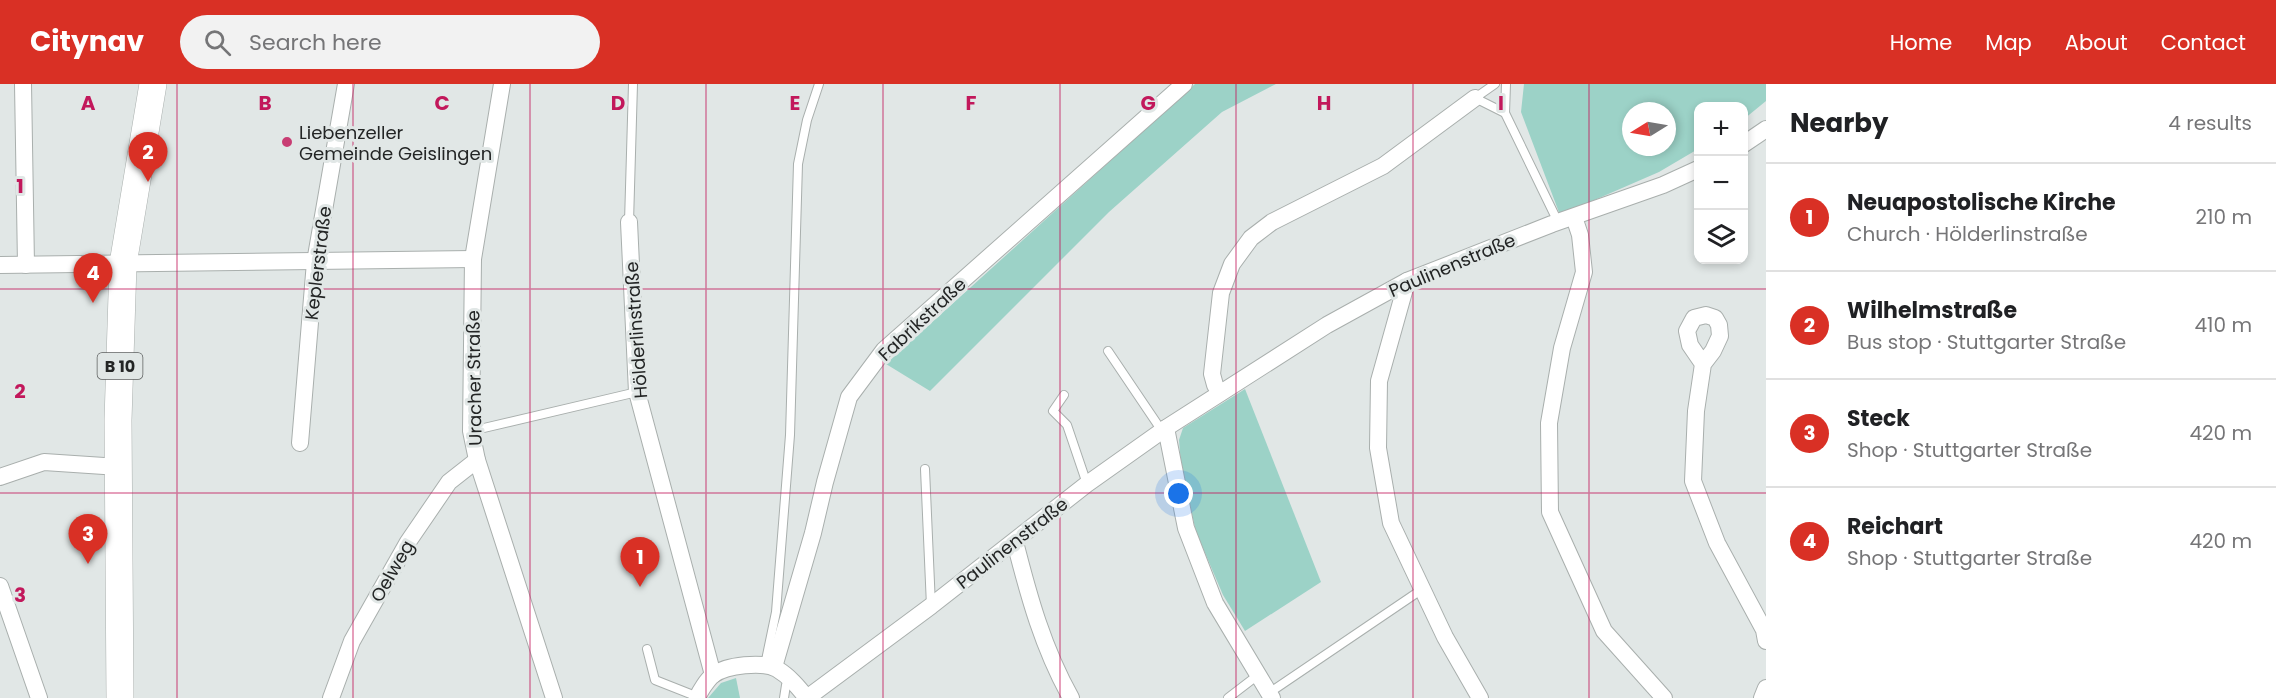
<!DOCTYPE html>
<html lang="en">
<head>
<meta charset="utf-8">
<style>
	:root { --surface:#fff; --page:#f2f2f2; --text:#202124; --muted:#757577; --line:#e0e0e0; --accent:#d93025 }
	body { margin:0; font-family:Poppins,sans-serif; background:var(--page); color:var(--text) }
	.controls { position:absolute; right:18px; top:18px; display:grid; overflow:hidden; border-radius:12px; box-shadow:0 3px 9px #0003 }
	.controls button { width:54px; height:54px; display:grid; place-items:center; padding:0; border:0; border-bottom:2px solid var(--line); background:var(--surface); color:var(--text); font:30px sans-serif }
	.compass { position:absolute; left:1622px; top:18px; width:54px; height:54px; border-radius:50%; background:var(--surface); box-shadow:0 3px 9px #0003; rotate:259deg }
	.you { position:absolute; left:1179px; top:410px; width:21px; height:21px; margin:-15px; border:4px solid #fff; border-radius:50%; background:#1a73e8; box-shadow:0 0 0 9px #1a73e833 }
	.badge { display:grid; place-items:center; width:39px; height:39px; border-radius:50%; background:var(--accent); color:#fff; font-size:20px; font-weight:700 }
	.pin { position:absolute; translate:-50% -50px; filter:drop-shadow(0 2px 3px #0008) }
	.pin::after { content:''; position:absolute; top:32px; width:21px; height:18px; background:inherit; clip-path:polygon(0 0,100% 0,50% 100%) }
	.list { margin:0; padding:0; list-style:none }
	h2 { display:flex; justify-content:space-between; align-items:center; height:78px; margin:0; padding:0 24px; font-size:26px }
	h2 small { font-size:20px; font-weight:400; color:var(--muted) }
	.list li { display:grid; grid-template-columns:39px 1fr auto; gap:18px; align-items:center; box-sizing:border-box; height:108px; padding:0 24px; border-top:2px solid var(--line) }
	.list b { display:block; font-size:22px; white-space:nowrap }
	.list p { margin:0; font-size:20px; white-space:nowrap; color:var(--muted) }
	.list em { font-size:20px; font-style:normal; color:var(--muted) }
	.icon { flex:none; width:33px; height:33px; fill:none; stroke:currentColor; stroke-width:2; stroke-linecap:round; stroke-linejoin:round }
	.map { position:relative; flex:none; width:1766px; height:614px; overflow:hidden }
	header { display:flex; align-items:center; gap:36px; box-sizing:border-box; height:84px; padding:0 30px; background:var(--accent); color:#fff }
	header strong { font-size:28px }
	nav { display:flex; gap:33px; margin-inline-start:auto; font-size:21px }
	.search { width:420px; height:54px; background:var(--page); display:flex; align-items:center; gap:15px; box-sizing:border-box; padding:0 21px; border-radius:33px; color:var(--muted); font-size:22px }
	main { display:flex }
	aside { flex:1; background:var(--surface) }
	.map>svg:first-child { display:block }
	.green { fill:#9cd2c7; fill-rule:evenodd }
	.lines { fill:none; stroke-linecap:round; stroke-linejoin:round }
	.service-casing { stroke:#a9afad; stroke-width:10 }
	.minor-casing { stroke:#a9afad; stroke-width:18 }
	.primary-casing { stroke:#a9afad; stroke-width:28 }
	.service { stroke:#fff; stroke-width:8 }
	.minor { stroke:#fff; stroke-width:16 }
	.primary { stroke:#fff; stroke-width:27 }
	.grid { fill:none; stroke:#c2185b; stroke-width:1.5; stroke-opacity:0.55 }
	.poi-dot { fill:#c83d73; stroke:#e1e7e6; stroke-width:2 }
	.labels { text-anchor:middle; dominant-baseline:central; stroke-width:6; stroke-linejoin:round; paint-order:stroke }
	.shield { fill:#e1e7e6; stroke:#5c5f5f; stroke-width:1.5 }
	.shield-label { font-size:16px; font-weight:bold; fill:#232525 }
	.poi-label { font-size:18px; fill:#232525; stroke:#e1e7e6; text-anchor:start }
	.street-label { font-size:18px; fill:#232525; stroke:#e1e7e6 }
	.grid-label { font-size:20px; text-anchor:middle; font-weight:bold; fill:#c2185b; stroke:#e1e7e6; stroke-width:6; stroke-linejoin:round; paint-order:stroke }
</style>
</head>
<body>
<header>
<strong>Citynav</strong>
<div class="search"><svg class="icon" aria-label="search" viewBox="0 0 24 24"><circle cx="10" cy="10" r="6"/><path d="M15 15l6 6"/></svg>Search here</div>
<nav><a>Home</a><a>Map</a><a>About</a><a>Contact</a></nav>
</header>
<main>
<div class="map">
<svg width="1766" height="614" viewBox="0 0 1766 614">
	<rect width="100%" height="100%" fill="#e1e7e6"/>
	<g class="green">
		<path d="M1195,0H1276L1222,28L1109,128L930,307L886,280Z"/>
		<path d="M1524,0H1766V17L1744,35V22H1698V65L1659,88L1560,131L1521,28ZM1631,27H1667V63H1631Z"/>
		<path d="M1245,305L1321,498L1245,547L1223,511L1196,448L1181,381L1179,356L1183,344Z"/>
		<path d="M736,594L740,614H708L721,599Z"/>
	</g>
	<g class="lines">
		<g class="service-casing">
			<g id="service">
				<path d="M1495,0L1475,14L1505,29L1558,138"/>
				<path d="M1505,29L1506,0"/>
				<path d="M629,138L633,0"/>
				<path d="M1108,267L1162,347"/>
				<path d="M1064,311L1053,327L1067,341L1087,400"/>
				<path d="M471,347L637,308"/>
				<path d="M925,385L931,522"/>
				<path d="M647,565L655,596L698,613"/>
				<path d="M765,581L776,528L790,351L798,80L807,36L819,0"/>
				<path d="M1269,609L1421,506"/>
				<path d="M784,614L786,601L791,596"/>
				<path d="M1228,614L1258,591"/>
			</g>
		</g>
		<g class="minor-casing">
			<g id="minor">
				<path d="M23,0L26,181"/>
				<path d="M502,0L473,175L471,347L477,376L554,614"/>
				<path d="M1744,60L1766,45"/>
				<path d="M1574,133L1580,151L1584,188L1562,264L1549,339L1550,428L1604,547L1664,614"/>
				<path d="M629,138L637,308L713,591"/>
				<path d="M0,181L473,175"/>
				<path d="M1407,197L1379,297L1378,364L1391,439L1445,553L1480,614"/>
				<path d="M1703,280L1690,261L1687,247L1694,234L1706,231L1715,234L1719,241L1720,252L1713,267L1703,280L1696,327L1693,397L1717,459L1764,546L1766,557"/>
				<path d="M1220,309L1215,301L1212,290L1221,209L1232,180L1251,154L1272,138L1383,82L1475,14"/>
				<path d="M1166,344L1186,444L1215,519L1272,614"/>
				<path d="M300,359L315,178L346,0"/>
				<path d="M0,393L44,378L119,383"/>
				<path d="M1015,458C1029,513 1043,564 1071,614"/>
				<path d="M0,502L39,614"/>
				<path d="M774,583L813,449L825,398L849,313L884,266L1184,0"/>
				<path d="M331,614L352,557L408,458L449,398L477,376"/>
				<path d="M697,614C700,607 707,596 713,591C726,581 763,577 777,585C789,592 798,603 807,614"/>
				<path d="M807,614L931,522L1087,400L1166,344L1327,241L1407,197L1552,140L1663,101L1698,85"/>
				<path d="M1762,614L1766,604"/>
			</g>
		</g>
		<g class="primary-casing">
			<path id="primary" d="M120,614L118,336L123,180L153,0"/>
		</g>
		<use href="#service" class="service"/>
		<use href="#minor" class="minor"/>
		<use href="#primary" class="primary"/>
	</g>
	<path class="grid" d="M177,0V614M353,0V614M530,0V614M706,0V614M883,0V614M1060,0V614M1236,0V614M1413,0V614M1589,0V614M0,205H1766M0,409H1766"/>
	<circle class="poi-dot" cx="287" cy="58" r="6"/>
	<g class="labels">
		<rect class="shield" x="97.5" y="269" width="45" height="26" rx="4.5"/>
		<g class="shield-label">
			<text x="120" y="282">B 10</text>
		</g>
		<g class="poi-label">
			<text x="299" y="48">Liebenzeller<tspan x="299" dy="21">Gemeinde Geislingen</tspan></text>
		</g>
		<g class="street-label">
			<text transform="translate(318 179) rotate(-83)">Keplerstraße</text>
			<text transform="translate(1452 181) rotate(-23)">Paulinenstraße</text>
			<text transform="translate(922 235) rotate(-43)">Fabrikstraße</text>
			<text transform="translate(636 246) rotate(-94)">Hölderlinstraße</text>
			<text transform="translate(474 294) rotate(-91)">Uracher Straße</text>
			<text transform="translate(1012 459) rotate(-38)">Paulinenstraße</text>
			<text transform="translate(392 487) rotate(-60)">Oelweg</text>
		</g>
	</g>
	<g class="grid-label">
		<text x="88" y="26">A</text>
		<text x="265" y="26">B</text>
		<text x="442" y="26">C</text>
		<text x="618" y="26">D</text>
		<text x="795" y="26">E</text>
		<text x="971" y="26">F</text>
		<text x="1148" y="26">G</text>
		<text x="1324" y="26">H</text>
		<text x="1501" y="26">I</text>
		<text x="20" y="109">1</text>
		<text x="20" y="314">2</text>
		<text x="20" y="518">3</text>
	</g>
</svg>
<div class="controls">
<button>+</button>
<button>−</button>
<button><svg class="icon" aria-label="layers" viewBox="0 0 24 24"><path d="M12 4l9 5-9 5-9-5zM3 14l9 5 9-5"/></svg></button>
</div>
<svg class="compass" viewBox="-18 -18 36 36"><path d="M0-13l5 13h-10z" fill="#e53935"/><path d="M0 13l5-13h-10z" fill="#757577"/></svg>
<div class="you"></div>
<div class="pin badge" style="left:640px;top:503px">1</div>
<div class="pin badge" style="left:148px;top:98px">2</div>
<div class="pin badge" style="left:88px;top:480px">3</div>
<div class="pin badge" style="left:93px;top:219px">4</div>
</div>
<aside>
<h2>Nearby<small>4 results</small></h2>
<ul class="list">
<li><span class="badge">1</span><div><b>Neuapostolische Kirche</b><p>Church · Hölderlinstraße</p></div><em>210 m</em></li>
<li><span class="badge">2</span><div><b>Wilhelmstraße</b><p>Bus stop · Stuttgarter Straße</p></div><em>410 m</em></li>
<li><span class="badge">3</span><div><b>Steck</b><p>Shop · Stuttgarter Straße</p></div><em>420 m</em></li>
<li><span class="badge">4</span><div><b>Reichart</b><p>Shop · Stuttgarter Straße</p></div><em>420 m</em></li>
</ul>
</aside>
</main>
</body>
</html>
